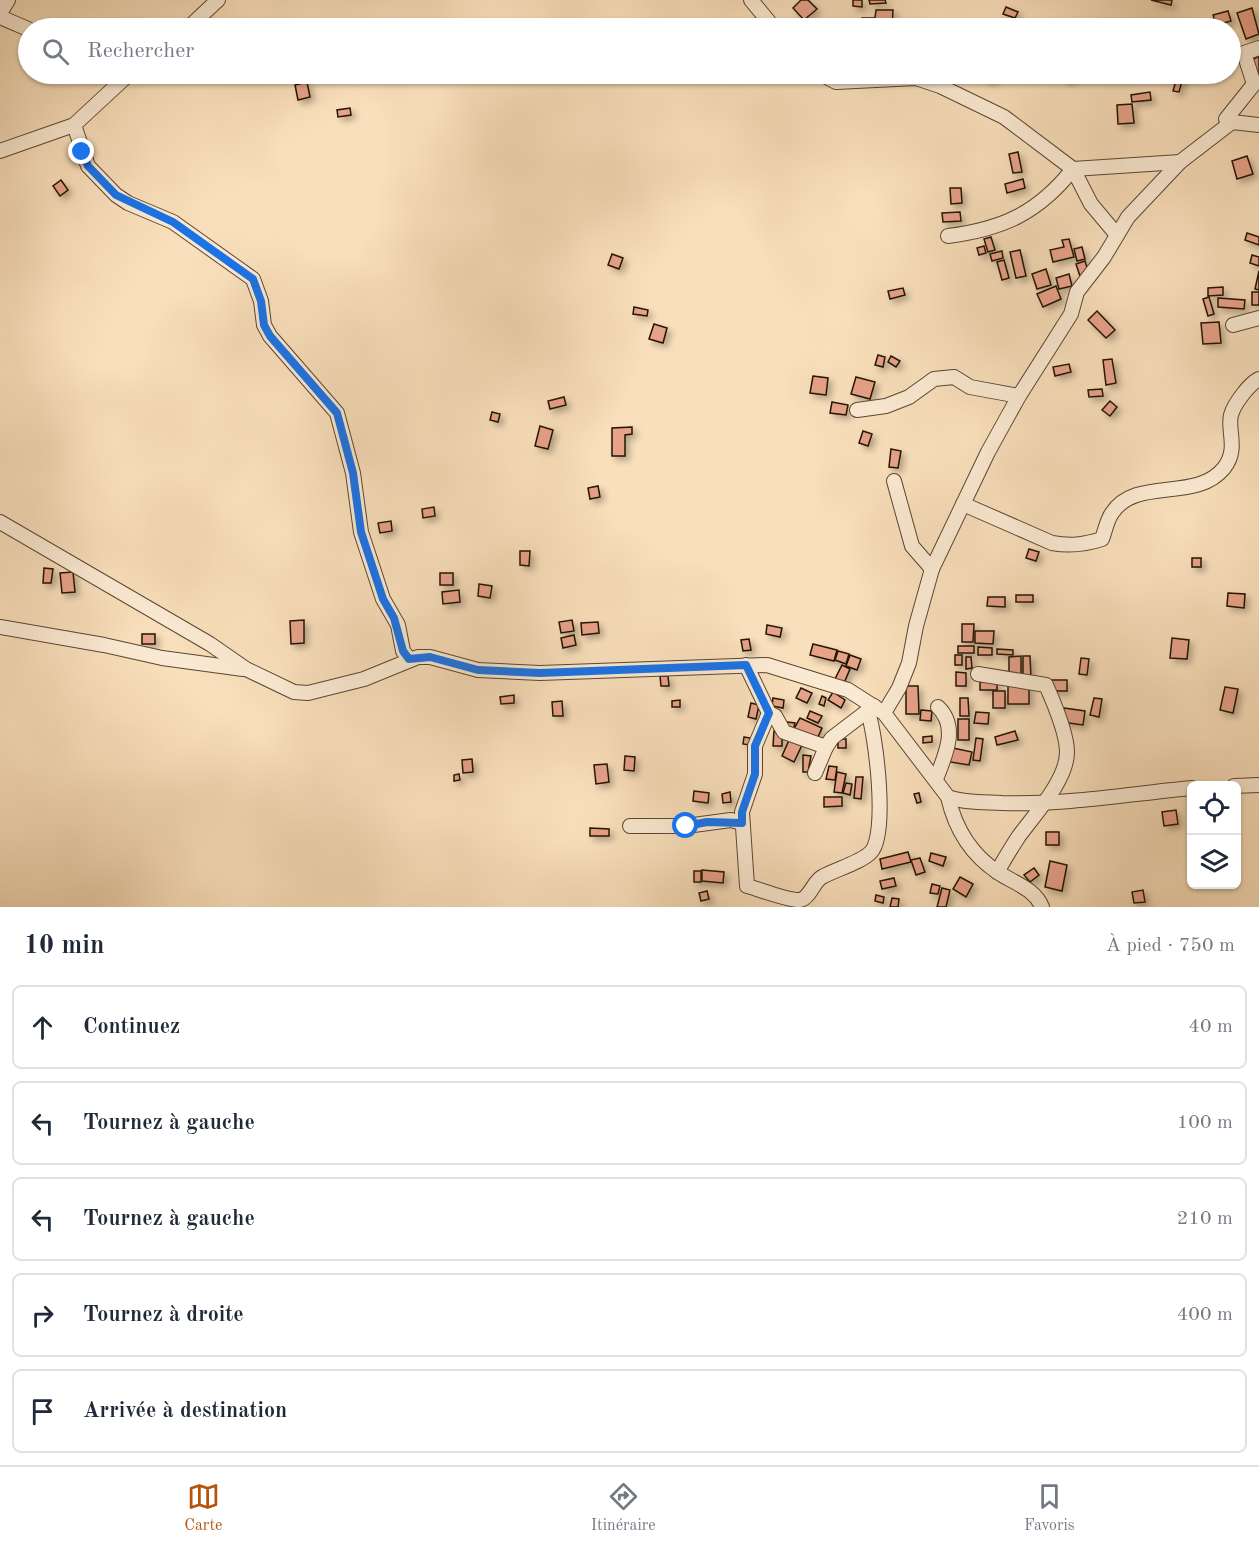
<!DOCTYPE html>
<html lang="fr">
<head>
<meta charset="utf-8">
<style>
	:root { --surface:#fff; --page:#f2f2f3; --text:#1f2937; --muted:#747a83; --line:#e0e1e3; --accent:#b45309 }
	body { margin:0; font-family:"Old Standard TT",serif; background:var(--page); color:var(--text) }
	.controls { position:absolute; right:18px; bottom:18px; display:grid; overflow:hidden; border-radius:9px; box-shadow:0 2px 4px #0004 }
	.controls button { width:54px; height:54px; display:grid; place-items:center; padding:0; border:0; border-bottom:2px solid var(--line); background:var(--surface); color:var(--text); font:30px sans-serif }
	.stop { position:absolute; width:18px; height:18px; margin:-14px; border:4px solid #1a73e8; border-radius:50%; background:#fff }
	.stop.end { background:#1a73e8; border-color:#fff; box-shadow:0 2px 6px #0008 }
	.list { margin:0; padding:0; list-style:none }
	h2 { display:flex; justify-content:space-between; align-items:center; height:78px; margin:0; padding:0 24px; font-size:26px }
	h2 small { font-size:20px; font-weight:400; color:var(--muted) }
	.list li { display:grid; grid-template-columns:39px 1fr auto; gap:18px; align-items:center; box-sizing:border-box; height:84px; margin:0 12px 12px; padding:0 12px; border:2px solid var(--line); border-radius:9px }
	.list b { display:block; font-size:22px; white-space:nowrap }
	.list em { font-size:20px; font-style:normal; color:var(--muted) }
	.icon { flex:none; width:33px; height:33px; fill:none; stroke:currentColor; stroke-width:2; stroke-linecap:round; stroke-linejoin:round }
	.map { position:relative; flex:none; width:1259px; height:907px; overflow:hidden }
	.search { position:absolute; background:var(--surface); box-shadow:0 2px 4px #0004; left:18px; right:18px; top:18px; height:66px; display:flex; align-items:center; gap:15px; box-sizing:border-box; padding:0 21px; border-radius:33px; color:var(--muted); font-size:22px }
	.sheet { height:558px; background:var(--surface) }
	nav { display:flex; justify-content:space-around; align-items:center; box-sizing:border-box; height:84px; border-top:2px solid var(--line); background:var(--surface); font-size:16px; color:var(--muted) }
	nav a { display:grid; justify-items:center; gap:3px }
	nav .on { color:var(--accent) }
	.map>svg:first-child { display:block }
	.building { fill:#e7a28a; stroke:#241404; stroke-width:1.5; filter:url(#shadow) }
	.lines { fill:none; stroke-linecap:round; stroke-linejoin:round }
	.minor-casing { stroke:#594732; stroke-width:16 }
	.minor { stroke:#fbead3; stroke-width:14 }
	.route { stroke:#1a73e8; stroke-width:8 }
</style>
</head>
<body>
<div class="map">
<svg width="1259" height="907" viewBox="0 0 1259 907">
	<defs>
		<filter id="shadow"><feDropShadow dx="4" dy="4" stdDeviation="3" flood-color="#0004"/></filter>
	</defs>
	<rect width="100%" height="100%" fill="#f9dfbb"/>
	<filter id="stains"><feTurbulence type="fractalNoise" baseFrequency=".00333" numOctaves="4"/><feColorMatrix values="0 0 0 0 .2 0 0 0 0 .09 0 0 0 0 .02 0 0 0 .5 -.17"/></filter>
	<radialGradient id="worn" r=".72"><stop offset=".6" stop-color="#630" stop-opacity="0"/><stop offset="1" stop-color="#630" stop-opacity=".3"/></radialGradient>
	<g class="building">
		<path d="M801,0H808L817,9L804,20L793,8Z"/>
		<path d="M853,0H862V7L853,6Z"/>
		<path d="M869,0H885L886,3L870,4Z"/>
		<path d="M1151,0H1172L1171,5Z"/>
		<path d="M1006,7L1018,12L1015,18L1003,14Z"/>
		<path d="M1252,8L1259,34L1246,39L1237,13Z"/>
		<path d="M876,10H893L892,28H861L862,18H875Z"/>
		<path d="M1228,11L1231,21L1216,25L1213,15Z"/>
		<path d="M1259,56V77L1250,61Z"/>
		<path d="M984,74H994L993,80L984,79Z"/>
		<rect x="1063" y="74" width="10" height="6"/>
		<path d="M1178,74H1184L1179,92L1173,91Z"/>
		<path d="M307,82L310,97L298,100L295,85Z"/>
		<path d="M1150,92L1151,100L1132,102L1131,95Z"/>
		<path d="M1132,104L1134,123L1118,124L1117,105Z"/>
		<path d="M350,108L351,115L338,117L337,110Z"/>
		<path d="M1018,152L1022,172L1013,173L1009,154Z"/>
		<path d="M1247,156L1253,174L1237,179L1232,161Z"/>
		<path d="M1023,179L1025,188L1007,193L1005,184Z"/>
		<path d="M61,180L68,190L60,196L53,186Z"/>
		<path d="M950,188H961L962,203L951,204Z"/>
		<path d="M960,212L961,221L943,222L942,213Z"/>
		<path d="M1247,233L1259,237V245L1245,240Z"/>
		<path d="M991,237L995,250L988,252L984,239Z"/>
		<path d="M1069,239L1074,257L1053,262L1050,250L1064,247L1062,240Z"/>
		<path d="M984,246L986,253L979,255L977,248Z"/>
		<path d="M1082,247L1085,259L1077,261L1074,249Z"/>
		<path d="M1020,250L1026,276L1016,278L1010,252Z"/>
		<path d="M1002,251L1003,258L992,261L990,254Z"/>
		<path d="M612,254L623,258L619,269L608,265Z"/>
		<path d="M1252,255L1259,257V266L1250,263Z"/>
		<path d="M1004,260L1009,278L1002,280L997,262Z"/>
		<path d="M1085,261L1089,274L1080,276L1076,264Z"/>
		<path d="M1046,269L1051,285L1037,289L1032,274Z"/>
		<path d="M1259,271V290L1255,289Z"/>
		<path d="M1069,274L1072,286L1059,289L1056,278Z"/>
		<path d="M1056,286L1061,299L1043,307L1037,294Z"/>
		<path d="M1223,287V295L1208,296V288Z"/>
		<path d="M903,288L905,295L890,299L888,291Z"/>
		<rect x="1252" y="292" width="7" height="13"/>
		<path d="M1209,297L1214,314L1208,316L1203,299Z"/>
		<path d="M1218,298L1245,300L1244,309L1218,307Z"/>
		<path d="M634,307L648,310L647,316L633,314Z"/>
		<path d="M1097,311L1115,330L1106,338L1088,320Z"/>
		<path d="M1219,322L1221,343L1203,344L1201,323Z"/>
		<path d="M654,324L667,328L663,343L649,339Z"/>
		<path d="M878,355L885,357L883,367L875,365Z"/>
		<path d="M891,356L900,361L896,367L888,362Z"/>
		<path d="M1112,359L1116,383L1106,385L1103,360Z"/>
		<path d="M1069,364L1071,372L1055,376L1053,367Z"/>
		<path d="M813,376L828,378L826,395L810,393Z"/>
		<path d="M856,377L875,382L870,399L851,394Z"/>
		<path d="M1102,389L1103,396L1089,397L1088,390Z"/>
		<path d="M564,397L566,405L550,409L548,401Z"/>
		<path d="M1110,401L1117,407L1110,416L1102,410Z"/>
		<path d="M832,402L848,405L846,415L830,413Z"/>
		<path d="M492,412L500,414L498,422L490,420Z"/>
		<path d="M540,426L553,430L548,449L535,446Z"/>
		<path d="M632,427V434L625,435V456H612V428Z"/>
		<path d="M863,431L872,434L868,446L859,443Z"/>
		<path d="M891,449L901,451L898,468L889,467Z"/>
		<path d="M598,486L600,497L590,499L588,488Z"/>
		<path d="M434,507L435,516L423,518L422,509Z"/>
		<path d="M391,521L392,531L380,533L378,523Z"/>
		<path d="M1029,549L1039,552L1036,561L1026,558Z"/>
		<path d="M520,551H530L529,566L520,565Z"/>
		<rect x="1192" y="558" width="9" height="9"/>
		<path d="M44,568L53,569L51,583H43Z"/>
		<path d="M73,572L75,592L62,593L60,573Z"/>
		<rect x="440" y="573" width="13" height="12"/>
		<path d="M479,584L492,586L490,598L478,596Z"/>
		<path d="M459,590L460,602L443,604L442,592Z"/>
		<path d="M1228,593L1245,594L1244,608L1227,606Z"/>
		<rect x="1016" y="595" width="17" height="7"/>
		<path d="M988,597H1005V607L987,606Z"/>
		<path d="M304,620V643L291,644L290,621Z"/>
		<path d="M572,620L574,631L561,633L559,622Z"/>
		<path d="M598,622L599,633L582,635L581,623Z"/>
		<path d="M962,624H974L973,642H962Z"/>
		<path d="M767,625L782,628L780,637L766,634Z"/>
		<path d="M975,631H994L993,644L975,643Z"/>
		<rect x="142" y="634" width="13" height="10"/>
		<path d="M574,635L576,645L563,648L561,638Z"/>
		<path d="M1172,638L1189,640L1187,659L1170,658Z"/>
		<path d="M749,639L751,650L743,651L741,640Z"/>
		<path d="M813,644L837,650L834,661L810,655Z"/>
		<rect x="958" y="646" width="16" height="7"/>
		<path d="M978,647L992,648V655H978Z"/>
		<path d="M997,649L1013,650V655L997,654Z"/>
		<path d="M838,651L849,654L846,664L835,660Z"/>
		<path d="M850,655L861,659L857,670L846,666Z"/>
		<rect x="955" y="655" width="7" height="10"/>
		<path d="M1021,656V678L1009,679V657Z"/>
		<path d="M1023,656H1030L1031,678H1023Z"/>
		<path d="M966,657H971L972,668L966,669Z"/>
		<path d="M1081,658L1089,659L1087,675L1079,674Z"/>
		<path d="M842,665L850,669L844,683L835,679Z"/>
		<path d="M956,672L966,673V686H956Z"/>
		<path d="M660,676H668L669,686H661Z"/>
		<rect x="1051" y="680" width="16" height="11"/>
		<rect x="980" y="682" width="17" height="8"/>
		<path d="M1029,684V704H1008V685Z"/>
		<path d="M906,686H918L919,714H906Z"/>
		<path d="M1225,687L1238,689L1233,713L1220,710Z"/>
		<path d="M801,688L812,693L807,703L796,698Z"/>
		<rect x="993" y="691" width="12" height="17"/>
		<path d="M833,692L845,700L841,708L828,700Z"/>
		<path d="M514,695V703L501,704L500,697Z"/>
		<path d="M822,696L826,698L824,706L819,704Z"/>
		<path d="M773,698L784,700L783,708L772,706Z"/>
		<path d="M960,698H968L969,716H960Z"/>
		<path d="M1094,698L1102,699L1099,717L1090,715Z"/>
		<path d="M680,700V707H672V701Z"/>
		<path d="M562,701L563,716H553L552,702Z"/>
		<path d="M751,703L759,705L756,719L748,717Z"/>
		<path d="M1064,708L1085,711L1083,725L1062,722Z"/>
		<path d="M921,710L932,711L931,721L920,720Z"/>
		<path d="M810,711L822,716L818,723L807,718Z"/>
		<path d="M976,712L989,713L988,724L974,723Z"/>
		<path d="M800,718L822,728L817,739L794,729Z"/>
		<rect x="958" y="719" width="11" height="21"/>
		<path d="M787,722L795,723L793,732L786,730Z"/>
		<path d="M774,731H782V746H773Z"/>
		<path d="M1015,731L1018,740L997,745L995,737Z"/>
		<path d="M932,736V742L923,743V737Z"/>
		<path d="M744,737L750,738L749,745L743,744Z"/>
		<path d="M790,738L803,743L794,762L782,756Z"/>
		<path d="M976,738L983,739L980,761L973,760Z"/>
		<rect x="838" y="739" width="8" height="9"/>
		<path d="M953,748L972,752L969,765L950,762Z"/>
		<path d="M803,755L811,756L808,772H803Z"/>
		<path d="M625,756L635,757L634,771L624,770Z"/>
		<path d="M472,759L473,772L463,773L462,760Z"/>
		<path d="M607,764L609,782L596,784L594,765Z"/>
		<path d="M829,766L837,767L835,780L826,779Z"/>
		<path d="M837,772L846,774L842,793L834,792Z"/>
		<path d="M459,774L460,780L454,781V775Z"/>
		<path d="M856,777H863L861,799L854,798Z"/>
		<path d="M846,783L852,784L850,795L843,793Z"/>
		<path d="M694,791L709,793L708,803L693,801Z"/>
		<path d="M730,792L731,802L723,803L722,794Z"/>
		<path d="M919,793L921,802L917,803L914,794Z"/>
		<path d="M824,797H842V806L824,807Z"/>
		<path d="M1176,810L1178,824L1164,826L1162,812Z"/>
		<path d="M590,828L609,829V836H590Z"/>
		<rect x="1046" y="832" width="13" height="13"/>
		<path d="M908,852L911,862L882,869L880,859Z"/>
		<path d="M931,853L946,857L943,866L929,861Z"/>
		<path d="M920,858L925,872L916,875L911,860Z"/>
		<path d="M1050,861L1067,865L1062,891L1045,887Z"/>
		<path d="M1034,868L1039,875L1030,882L1024,875Z"/>
		<path d="M702,870L724,872L723,883L702,881Z"/>
		<rect x="694" y="871" width="7" height="11"/>
		<path d="M960,877L973,884L966,897L953,889Z"/>
		<path d="M894,878L896,886L882,889L880,881Z"/>
		<path d="M932,884L940,886L938,894L930,893Z"/>
		<path d="M942,888L950,890L946,907H937Z"/>
		<path d="M1143,890L1145,902L1134,903L1132,892Z"/>
		<path d="M707,891L709,899L701,901L699,893Z"/>
		<path d="M876,895L884,897L883,903L875,901Z"/>
		<path d="M892,898L899,899L898,907H890Z"/>
	</g>
	<g class="lines">
		<g class="minor-casing">
			<g id="minor">
				<path d="M751,0L774,28"/>
				<path d="M0,13L8,0"/>
				<path d="M0,17L28,29"/>
				<path d="M188,28L218,0"/>
				<path d="M821,74L836,82L916,78L940,86L1004,117L1073,169L1180,162L1232,122L1259,125"/>
				<path d="M1226,119L1254,84L1244,53L1259,48"/>
				<path d="M74,125L88,166L116,195L128,203L173,222L253,279L261,301L264,325L270,336L337,413L353,473L361,532L383,599L398,625L403,651L409,659"/>
				<path d="M0,151L74,125L129,74"/>
				<path d="M1073,169L1091,204L1117,235"/>
				<path d="M948,236C1003,229 1038,213 1073,169"/>
				<path d="M1233,325L1259,318"/>
				<path d="M857,410L886,406L909,397L934,379L954,377L970,387L1019,396"/>
				<path d="M894,481L912,546L932,569"/>
				<path d="M963,504L1052,543C1070,546 1084,545 1102,539C1105,531 1107,520 1112,513C1136,476 1196,503 1224,468C1239,449 1227,430 1231,415C1234,404 1249,384 1259,379"/>
				<path d="M0,522L210,644L246,669L294,692L308,693L364,679L418,657H430L478,670L540,673L767,665L848,690L884,713L948,797C965,803 984,802 1002,803C1067,805 1128,794 1192,788"/>
				<path d="M0,627L104,645L162,658L243,669"/>
				<path d="M746,665L769,713L775,716L784,732L826,747L832,738L874,706"/>
				<path d="M978,674L1046,685C1054,703 1067,733 1067,752C1067,780 1035,814 1019,836C1011,848 1004,860 997,872"/>
				<path d="M769,713L755,746V774L742,812L747,886C759,889 789,901 800,900C810,898 813,882 822,877C834,870 862,862 871,852C888,834 876,736 868,712"/>
				<path d="M884,713L899,688L909,663L916,626L932,569L988,452L1019,396L1071,314L1077,292L1104,257L1128,217L1180,162"/>
				<path d="M815,773L826,747"/>
				<path d="M936,779C945,756 959,727 938,707"/>
				<path d="M1234,786L1259,785"/>
				<path d="M948,797C955,828 971,855 999,873C1014,883 1035,889 1042,907"/>
				<path d="M630,826H686L731,820L742,823"/>
			</g>
		</g>
		<use href="#minor" class="minor"/>
	</g>
	<g class="lines">
		<path class="route" d="M82,152L88,166L116,195L173,222L253,279L261,301L264,325L270,336L337,413L353,473L361,532L383,599L394,618L403,651L409,659L430,657L478,670L540,673L746,665L769,713L755,746V774L742,812V823L707,822L686,826"/>
	</g>
	<rect width="100%" height="100%" filter="url(#stains)"/>
	<rect width="100%" height="100%" fill="url(#worn)"/>
</svg>
<div class="controls">
<button><svg class="icon" aria-label="locate" viewBox="0 0 24 24"><circle cx="12" cy="12" r="6"/><path d="M12 2v4M12 18v4M2 12h4M18 12h4"/></svg></button>
<button><svg class="icon" aria-label="layers" viewBox="0 0 24 24"><path d="M12 4l9 5-9 5-9-5zM3 14l9 5 9-5"/></svg></button>
</div>
<div class="stop" style="left:686px;top:826px"></div>
<div class="stop end" style="left:82px;top:152px"></div>
<div class="search"><svg class="icon" aria-label="search" viewBox="0 0 24 24"><circle cx="10" cy="10" r="6"/><path d="M15 15l6 6"/></svg>Rechercher</div>
</div>
<section class="sheet">
<h2>10 min<small>À pied · 750 m</small></h2>
<ul class="list">
<li><svg class="icon" aria-label="ahead" viewBox="0 0 24 24"><path d="M12 20V5M6 11l6-6 6 6"/></svg><div><b>Continuez</b></div><em>40 m</em></li>
<li><svg class="icon" aria-label="left" viewBox="0 0 24 24"><path d="M17 20v-9H6M10 6l-5 5 5 5"/></svg><div><b>Tournez à gauche</b></div><em>100 m</em></li>
<li><svg class="icon" aria-label="left" viewBox="0 0 24 24"><path d="M17 20v-9H6M10 6l-5 5 5 5"/></svg><div><b>Tournez à gauche</b></div><em>210 m</em></li>
<li><svg class="icon" aria-label="right" viewBox="0 0 24 24"><path d="M7 20v-9h11M14 6l5 5-5 5"/></svg><div><b>Tournez à droite</b></div><em>400 m</em></li>
<li><svg class="icon" aria-label="arrive" viewBox="0 0 24 24"><path d="M6 21V4h12l-3 4 3 4H6"/></svg><div><b>Arrivée à destination</b></div></li>
</ul>
</section>
<nav>
<a class="on"><svg class="icon" aria-label="map" viewBox="0 0 24 24"><path d="M3 6l6-2 6 2 6-2v14l-6 2-6-2-6 2zM9 4v14M15 6v14"/></svg>Carte</a>
<a><svg class="icon" aria-label="directions" viewBox="0 0 24 24"><path d="M12 3l9 9-9 9-9-9zM9 14v-3h6M13 9l2 2-2 2"/></svg>Itinéraire</a>
<a><svg class="icon" aria-label="saved" viewBox="0 0 24 24"><path d="M7 4h10v16l-5-4-5 4z"/></svg>Favoris</a>
</nav>
</body>
</html>
